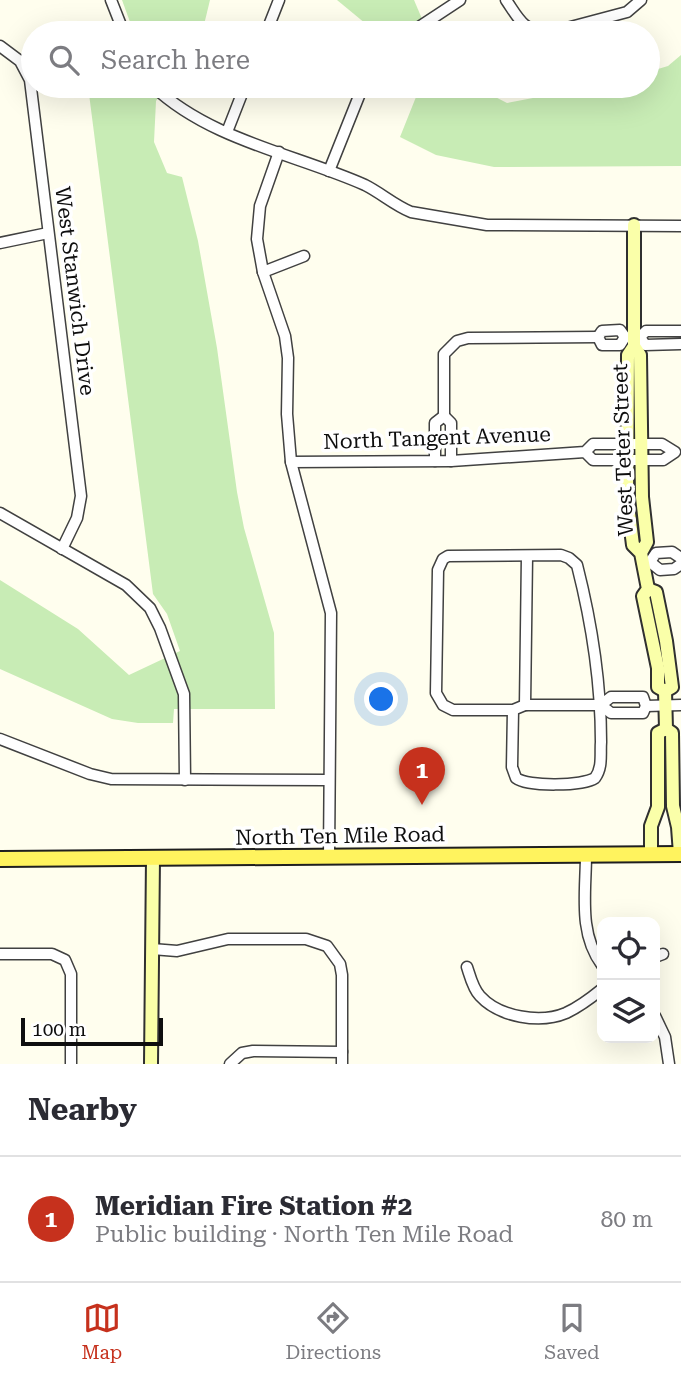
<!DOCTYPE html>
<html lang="en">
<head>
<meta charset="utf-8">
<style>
	:root { --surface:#fff; --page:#f2f2f3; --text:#2b2b33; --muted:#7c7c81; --line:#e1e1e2; --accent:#c6311d }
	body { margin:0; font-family:"Roboto Serif",serif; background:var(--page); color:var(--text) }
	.controls { position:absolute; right:21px; bottom:21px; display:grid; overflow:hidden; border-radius:14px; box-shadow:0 7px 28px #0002 }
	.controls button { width:63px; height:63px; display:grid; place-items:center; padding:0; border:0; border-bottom:2px solid var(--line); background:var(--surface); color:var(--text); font:35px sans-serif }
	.scale { position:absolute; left:21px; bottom:18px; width:142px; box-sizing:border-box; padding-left:7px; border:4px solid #0e0e0e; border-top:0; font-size:19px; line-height:24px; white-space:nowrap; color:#0e0e0e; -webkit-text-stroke:5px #fff; paint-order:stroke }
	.you { position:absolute; left:382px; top:700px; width:24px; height:24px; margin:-18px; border:5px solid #fff; border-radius:50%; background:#1a73e8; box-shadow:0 0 0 10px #1a73e833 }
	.badge { display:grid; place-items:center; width:46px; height:46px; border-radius:50%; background:var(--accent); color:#fff; font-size:23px; font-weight:700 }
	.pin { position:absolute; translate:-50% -58px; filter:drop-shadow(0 2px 4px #0008) }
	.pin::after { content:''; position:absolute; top:37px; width:24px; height:21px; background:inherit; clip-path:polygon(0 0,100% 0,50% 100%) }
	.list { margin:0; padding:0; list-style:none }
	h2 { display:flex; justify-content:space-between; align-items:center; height:91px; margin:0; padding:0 28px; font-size:30px }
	h2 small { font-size:23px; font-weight:400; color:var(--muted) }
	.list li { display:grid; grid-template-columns:46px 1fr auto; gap:21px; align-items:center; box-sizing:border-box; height:126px; padding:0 28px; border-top:2px solid var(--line) }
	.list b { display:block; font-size:26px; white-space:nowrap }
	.list p { margin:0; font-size:23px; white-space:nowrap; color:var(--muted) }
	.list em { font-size:23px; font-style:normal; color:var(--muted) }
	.icon { flex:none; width:38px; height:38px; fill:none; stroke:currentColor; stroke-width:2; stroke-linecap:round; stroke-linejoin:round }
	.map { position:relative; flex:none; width:681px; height:1064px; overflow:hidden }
	.search { position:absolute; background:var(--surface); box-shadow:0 7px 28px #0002; left:21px; right:21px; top:21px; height:77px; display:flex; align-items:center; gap:18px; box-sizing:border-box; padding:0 24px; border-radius:38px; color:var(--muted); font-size:26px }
	.sheet { height:217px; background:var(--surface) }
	nav { display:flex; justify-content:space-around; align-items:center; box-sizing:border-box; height:98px; border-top:2px solid var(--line); background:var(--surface); font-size:19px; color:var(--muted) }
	nav a { display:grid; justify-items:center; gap:4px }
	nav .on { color:var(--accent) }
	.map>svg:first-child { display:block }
	.green { fill:#c8ecb5 }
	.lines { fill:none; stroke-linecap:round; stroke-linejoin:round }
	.street-casing { stroke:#414141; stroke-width:13 }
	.secondary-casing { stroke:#303030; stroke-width:16 }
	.primary-casing { stroke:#1f1f1f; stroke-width:18 }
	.street { stroke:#fff; stroke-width:10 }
	.secondary { stroke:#faffa9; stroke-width:12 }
	.primary { stroke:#fff35e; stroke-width:14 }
	.labels { text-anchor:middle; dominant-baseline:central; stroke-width:7; stroke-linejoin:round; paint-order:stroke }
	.street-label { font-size:21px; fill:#0e0e0e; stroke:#fff }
</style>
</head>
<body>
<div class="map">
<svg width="681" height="1064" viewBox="0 0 681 1064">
	<rect width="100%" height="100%" fill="#fffeee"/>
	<g class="green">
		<path d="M122,0H210L202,33H134Z"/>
		<path d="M337,0H414L428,33H377Z"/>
		<path d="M681,55V166L494,167L436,155L400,137L418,92L414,86H474L507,103L596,86H648V72L668,66Z"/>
		<path d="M88,86H165L156,101L154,142L167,173L182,177L198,241L217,348L237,492L244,528L274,633L275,709H174L173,723H138L112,719L0,669V580L78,629L129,675L180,651L167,614L153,594Z"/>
	</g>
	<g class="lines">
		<g class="street-casing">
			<g id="street">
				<path d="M111,0L124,33"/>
				<path d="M506,0C519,19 523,31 548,33L627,12L641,0"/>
				<path d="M266,33L279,0"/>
				<path d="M410,33L460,0"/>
				<path d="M0,46L20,61L30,80L81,496L77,518L62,549"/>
				<path d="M153,86C210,140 295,154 365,185C381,193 394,205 411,212L487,225L681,226"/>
				<path d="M227,132L245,86"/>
				<path d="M279,152L260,206L257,239L263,272L285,336L288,358L287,414L291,462L331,613L329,858"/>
				<path d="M329,171L363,86"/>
				<path d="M0,243L48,233"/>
				<path d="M263,272L304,256"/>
				<path d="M620,330L625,337L620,345H602L598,337L602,331Z"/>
				<path d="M681,331H646L640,337L645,345L681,344"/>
				<path d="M444,416V354L457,341L468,338L598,337"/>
				<path d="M435,461V423L444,416L451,423V461"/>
				<path d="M291,462L451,461L585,452L593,460H663L675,452L662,444H593L585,452"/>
				<path d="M0,513L126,585L150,608L160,628L184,694L185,780"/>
				<path d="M650,562L660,570L674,569L681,564"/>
				<path d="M643,565L650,562L656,553L672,552L681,558"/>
				<path d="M611,697H643L646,706L643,713H611L601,705Z"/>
				<path d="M525,705L527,556"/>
				<path d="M646,706L681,705"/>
				<path d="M513,710L512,767L516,778C528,787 583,786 595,778C603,767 600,754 601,742C601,681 592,624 577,565L569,558L561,555L448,556L443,559L438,570L436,693L443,705L453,710H513L525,705H601"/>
				<path d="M0,739L90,774L111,779L329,780"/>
				<path d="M586,854C586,892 578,933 602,965"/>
				<path d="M152,949L177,951L228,939H306L327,946L340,964L342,975V1064"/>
				<path d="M0,954H52L65,960L71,974V1064"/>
				<path d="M655,957L663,954"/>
				<path d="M467,967C470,976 473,989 480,996C499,1017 540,1024 566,1013C579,1007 591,998 602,989"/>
				<path d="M655,1016L665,1037L669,1064"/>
				<path d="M230,1064L242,1053L253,1051L342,1052"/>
			</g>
		</g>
		<g class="secondary-casing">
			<g id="secondary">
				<path d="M634,225V346"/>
				<path d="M641,553L647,542L642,497L640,355L634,346L628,355L627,497L633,545L641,553L648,589L643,596L658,668V687L665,691"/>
				<path d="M648,589L656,592L666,641L672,687L665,691L666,729L672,733L673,806L678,827L680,854"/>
				<path d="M651,854V826L658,807V733L666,729"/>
				<path d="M151,1064L153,858"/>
			</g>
		</g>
		<g class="primary-casing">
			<path id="primary" d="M0,859L681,854"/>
		</g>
		<use href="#street" class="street"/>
		<use href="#secondary" class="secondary"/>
		<use href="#primary" class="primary"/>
	</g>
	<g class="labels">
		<g class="street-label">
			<text transform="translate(75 291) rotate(83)">West Stanwich Drive</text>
			<text transform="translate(437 438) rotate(-2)">North Tangent Avenue</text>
			<text transform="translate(623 450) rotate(-92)">West Teter Street</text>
			<text transform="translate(340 836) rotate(-1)">North Ten Mile Road</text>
		</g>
	</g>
</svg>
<div class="controls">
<button><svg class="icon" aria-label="locate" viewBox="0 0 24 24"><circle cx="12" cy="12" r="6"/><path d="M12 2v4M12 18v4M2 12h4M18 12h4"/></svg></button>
<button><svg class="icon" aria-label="layers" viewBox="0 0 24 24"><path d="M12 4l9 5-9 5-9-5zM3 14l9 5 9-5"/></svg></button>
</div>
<div class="scale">100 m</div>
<div class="you"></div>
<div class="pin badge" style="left:422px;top:805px">1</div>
<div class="search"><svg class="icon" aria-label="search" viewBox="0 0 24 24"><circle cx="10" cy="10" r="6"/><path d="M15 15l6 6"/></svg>Search here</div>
</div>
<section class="sheet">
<h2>Nearby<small></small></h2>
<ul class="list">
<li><span class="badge">1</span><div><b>Meridian Fire Station #2</b><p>Public building · North Ten Mile Road</p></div><em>80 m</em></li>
</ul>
</section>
<nav>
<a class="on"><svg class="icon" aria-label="map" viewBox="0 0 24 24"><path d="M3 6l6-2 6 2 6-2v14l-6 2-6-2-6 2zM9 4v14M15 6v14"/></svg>Map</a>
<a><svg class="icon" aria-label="directions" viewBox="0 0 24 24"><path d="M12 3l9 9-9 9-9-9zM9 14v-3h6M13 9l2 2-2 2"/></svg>Directions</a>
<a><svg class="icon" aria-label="saved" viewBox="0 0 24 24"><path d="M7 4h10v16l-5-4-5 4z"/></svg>Saved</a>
</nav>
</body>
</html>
